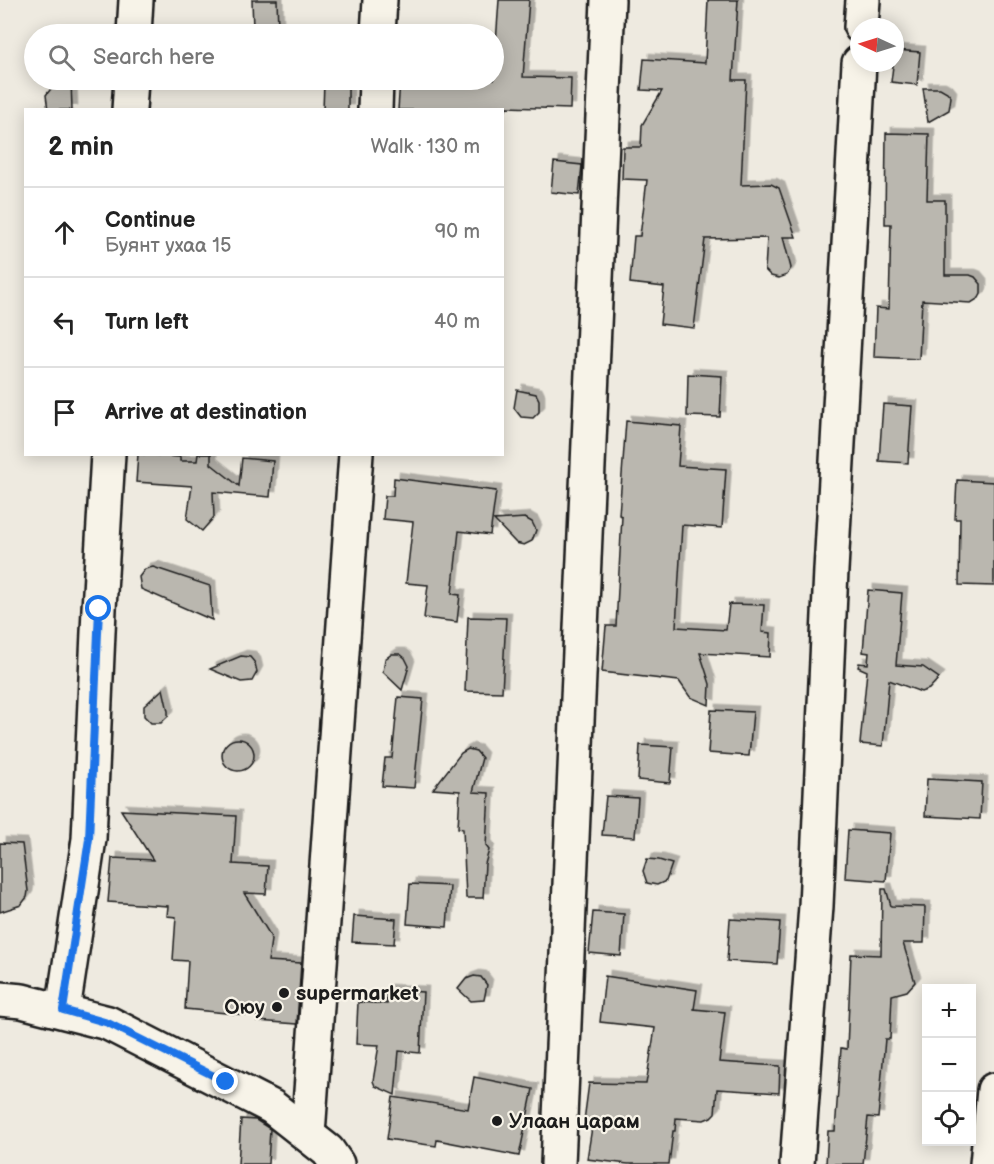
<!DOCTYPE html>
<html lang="en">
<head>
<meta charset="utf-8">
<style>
	:root { --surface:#fff; --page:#f2f2f2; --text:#222; --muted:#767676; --line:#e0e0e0 }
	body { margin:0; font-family:"Balsamiq Sans",sans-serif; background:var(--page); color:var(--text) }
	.controls { position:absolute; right:18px; bottom:18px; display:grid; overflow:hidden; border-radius:0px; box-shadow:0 3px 15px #0003 }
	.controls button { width:54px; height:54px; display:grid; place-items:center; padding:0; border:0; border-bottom:2px solid var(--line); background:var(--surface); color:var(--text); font:30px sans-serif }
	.compass { position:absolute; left:850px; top:18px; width:54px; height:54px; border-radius:50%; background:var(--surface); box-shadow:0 3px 15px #0003; rotate:274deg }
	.stop { position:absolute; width:18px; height:18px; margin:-14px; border:4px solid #1a73e8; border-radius:50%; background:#fff }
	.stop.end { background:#1a73e8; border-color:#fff; box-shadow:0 2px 6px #0008 }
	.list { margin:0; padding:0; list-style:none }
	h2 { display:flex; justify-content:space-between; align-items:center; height:78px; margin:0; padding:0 24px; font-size:26px }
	h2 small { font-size:20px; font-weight:400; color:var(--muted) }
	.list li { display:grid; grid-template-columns:39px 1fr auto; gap:18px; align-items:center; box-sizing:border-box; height:90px; padding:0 24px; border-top:2px solid var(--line) }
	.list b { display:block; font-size:22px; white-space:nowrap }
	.list p { margin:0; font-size:20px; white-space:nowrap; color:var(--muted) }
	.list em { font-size:20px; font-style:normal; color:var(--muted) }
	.icon { flex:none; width:33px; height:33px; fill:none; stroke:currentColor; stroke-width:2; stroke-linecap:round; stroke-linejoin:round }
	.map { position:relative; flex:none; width:994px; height:1164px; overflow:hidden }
	.search { position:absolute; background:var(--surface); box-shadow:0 3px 15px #0003; left:24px; top:24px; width:480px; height:66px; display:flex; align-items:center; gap:15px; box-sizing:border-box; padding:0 21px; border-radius:33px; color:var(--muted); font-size:22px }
	.panel { position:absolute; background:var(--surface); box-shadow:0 3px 15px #0003; left:24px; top:108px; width:480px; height:348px; border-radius:0px }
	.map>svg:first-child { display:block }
	.building { fill:#bab7af; stroke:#1c1c1c; stroke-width:1.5; filter:url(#shadow) }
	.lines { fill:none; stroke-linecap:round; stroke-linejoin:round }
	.minor-casing { stroke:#1c1c1c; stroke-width:38 }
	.minor { stroke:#f7f3e8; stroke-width:33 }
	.route { stroke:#1a73e8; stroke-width:8 }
	.poi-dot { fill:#1c1c1c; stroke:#f7f3e8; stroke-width:2 }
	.labels { text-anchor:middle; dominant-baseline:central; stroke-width:4.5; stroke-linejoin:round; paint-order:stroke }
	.poi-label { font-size:21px; font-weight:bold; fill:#1c1c1c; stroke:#f7f3e8; text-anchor:start }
</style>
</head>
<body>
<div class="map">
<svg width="994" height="1164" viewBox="0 0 994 1164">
	<defs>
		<filter id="shadow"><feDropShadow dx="5.5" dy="-5.5" stdDeviation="0" flood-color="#0004"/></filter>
	</defs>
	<rect width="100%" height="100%" fill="#eeeae0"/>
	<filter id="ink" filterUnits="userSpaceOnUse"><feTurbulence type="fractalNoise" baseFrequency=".0167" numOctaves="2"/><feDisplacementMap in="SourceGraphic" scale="12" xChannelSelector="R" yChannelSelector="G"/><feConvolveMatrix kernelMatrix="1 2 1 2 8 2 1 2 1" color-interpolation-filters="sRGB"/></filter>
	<g filter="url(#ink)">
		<g class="building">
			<path d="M252,0H277L278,27L253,28Z"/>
			<path d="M499,0H529L523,77L571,78L570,109L506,107V110H398L400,80H494V43H496Z"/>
			<path d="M708,0H738L733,80H746L741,185L771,184L779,188L796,237H783L791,268L787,275L779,278L771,276L765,270L767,238L705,239L694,328L660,324L664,287L630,283L634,236H640L647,180L622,179L623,147H641L642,125L662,91L641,90L644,59L705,63Z"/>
			<path d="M895,50L920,52L917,85L891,82Z"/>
			<path d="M58,80H71L72,110H48L46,95Z"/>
			<path d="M324,83H348V110H323Z"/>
			<path d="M923,88H940L947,92L951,97L949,110L928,122Z"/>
			<path d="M886,133L929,134L927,200H945V275H970L975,277L981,284V294L979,298L971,303L922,300L919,359L874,357L876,308L889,309L891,224H885Z"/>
			<path d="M554,162L582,165L579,195L551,192Z"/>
			<path d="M688,374L722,376L720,417L687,416Z"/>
			<path d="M517,390L536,394L539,400V412L533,418L521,417L514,408Z"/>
			<path d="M883,404L912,406L908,463L879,461Z"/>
			<path d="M626,421L681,426L678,466L726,469L722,528L682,525L676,627L726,630L729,604L764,605L762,632L771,633L770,657L700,653L710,684L709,705L690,697L679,681L602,672L606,626H616L622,516L619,515Z"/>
			<path d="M138,454L180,457V461H197L198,454H211V464L239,486L242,458L273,461L270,497L213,492L214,517L202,531L187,519L192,486L136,482Z"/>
			<path d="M394,478L496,491L490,535L459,531L452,594L460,595L457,622L424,618L428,585L406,583L413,522L383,519L385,496H393Z"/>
			<path d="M957,480L994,482V586L959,585L960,519H955Z"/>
			<path d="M525,518L532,522L536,530L532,541L524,545L516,543L494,520Z"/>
			<path d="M153,567L210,586L212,620L141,589L139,577L145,569Z"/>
			<path d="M868,590L902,593L896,665L923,667L939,678L929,689L921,692L889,680L883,746L860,744L867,671L858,667L859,663L868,664L869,653L863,652Z"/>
			<path d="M468,617L506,618L502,692L465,691Z"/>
			<path d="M392,654H400L405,658L409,666L402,690L383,672L385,659Z"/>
			<path d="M241,656L250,657L255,663L257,672L252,681L241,682L210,669Z"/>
			<path d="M163,689L168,711V716L161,723H151L144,716V706Z"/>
			<path d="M398,697L423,699L414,788L382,786L385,758H392Z"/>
			<path d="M711,710L753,712L749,756L708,753Z"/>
			<circle cx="238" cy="755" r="16"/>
			<path d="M640,745L673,747L670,783L638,780Z"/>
			<path d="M468,749L476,751L482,758L473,792L489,793L486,846L489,850L485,864L483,898H466L463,829L458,828L460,791L433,789L461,753Z"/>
			<path d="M927,779L982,782L980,819L925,816Z"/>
			<path d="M606,796L638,798L635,837L602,835Z"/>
			<path d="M121,810L236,816L233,864L268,866L266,894L244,893L270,935L271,940L268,961L301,963L297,1024L257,1021V1016L185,1009L188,961L173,960L176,917L167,916L168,906L108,902L112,858L153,860Z"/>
			<path d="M848,830L890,833L886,881L845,878Z"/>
			<path d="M0,843L22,844L28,891L27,897L21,905L0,912Z"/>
			<path d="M647,859L659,860L672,864L666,881L657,885L647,883L643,871Z"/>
			<path d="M410,884L450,886L447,927L407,924Z"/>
			<path d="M882,889H886L891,906L925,907L924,943H903L915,982L907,991L892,995L890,1039H885L878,1118L868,1117L863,1164H826L828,1131H835L841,1048L847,1049L851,954L881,955Z"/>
			<path d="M593,912L624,914L621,956L589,953Z"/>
			<path d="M354,916L396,919L394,944L352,942Z"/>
			<path d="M730,919L780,922L777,964L727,961Z"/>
			<path d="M474,976L481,977L487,985L484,1000L471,1001L458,989L466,979Z"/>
			<path d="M605,976L697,990L694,1009L725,1012L719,1062L780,1066L779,1093L717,1089L715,1113L711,1117L704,1120L676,1118L675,1131H673L669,1164H628L587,1159L593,1121H584L589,1083L646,1084L655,1028L600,1022Z"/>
			<path d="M386,990L423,992L420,1053L399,1051L395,1095L375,1086L373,1081L379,1045L356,1044L358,1002L387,1004Z"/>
			<path d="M474,1077L533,1089L519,1156L437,1140L436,1146L387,1139L393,1097L468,1109Z"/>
			<path d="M241,1119L256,1120L270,1129L268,1164H238Z"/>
		</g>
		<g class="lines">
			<g class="minor-casing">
				<g id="minor">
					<path d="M861,27L863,0"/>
					<path d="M134,34L136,0"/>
					<path d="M378,34L380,0"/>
					<path d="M129,110L131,80"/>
					<path d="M375,110L376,80"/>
					<path d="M0,999L22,1001L108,1023L272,1107L328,1151L337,1164"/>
					<path d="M63,1010L89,839L99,609L108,454"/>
					<path d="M308,1134L356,454"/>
					<path d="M558,1164L608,0"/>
					<path d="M797,1164L816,906L831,570L859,63"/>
					<path d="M987,1164L994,1090"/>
				</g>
			</g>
			<use href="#minor" class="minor"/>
		</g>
	</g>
	<g class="lines" filter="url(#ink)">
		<path class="route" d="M99,609L89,839L63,1010L108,1023L226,1082"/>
	</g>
	<g class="poi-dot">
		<circle cx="284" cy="993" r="6"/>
		<circle cx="277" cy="1007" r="6"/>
		<circle cx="497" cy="1121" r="6"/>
	</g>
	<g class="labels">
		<g class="poi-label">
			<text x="296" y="993">supermarket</text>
			<text x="265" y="1007" text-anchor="end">Оюу</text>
			<text x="509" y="1121">Улаан царам</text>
		</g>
	</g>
</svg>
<div class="controls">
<button>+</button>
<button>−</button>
<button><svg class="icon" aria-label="locate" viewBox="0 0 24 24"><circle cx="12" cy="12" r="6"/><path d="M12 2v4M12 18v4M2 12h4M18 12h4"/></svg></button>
</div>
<svg class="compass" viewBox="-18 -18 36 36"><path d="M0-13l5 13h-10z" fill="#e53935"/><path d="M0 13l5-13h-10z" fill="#767676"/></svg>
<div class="stop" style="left:99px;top:609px"></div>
<div class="stop end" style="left:226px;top:1082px"></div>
<div class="search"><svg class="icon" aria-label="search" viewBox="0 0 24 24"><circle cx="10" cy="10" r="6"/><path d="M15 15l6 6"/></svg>Search here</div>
<section class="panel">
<h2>2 min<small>Walk · 130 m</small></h2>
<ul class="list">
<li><svg class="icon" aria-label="ahead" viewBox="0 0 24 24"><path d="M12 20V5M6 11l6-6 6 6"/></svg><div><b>Continue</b><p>Буянт ухаа 15</p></div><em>90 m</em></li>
<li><svg class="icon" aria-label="left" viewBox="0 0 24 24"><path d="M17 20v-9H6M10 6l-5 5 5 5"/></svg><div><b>Turn left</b></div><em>40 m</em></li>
<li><svg class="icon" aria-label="arrive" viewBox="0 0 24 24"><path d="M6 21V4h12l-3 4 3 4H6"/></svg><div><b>Arrive at destination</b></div></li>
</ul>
</section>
</div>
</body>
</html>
